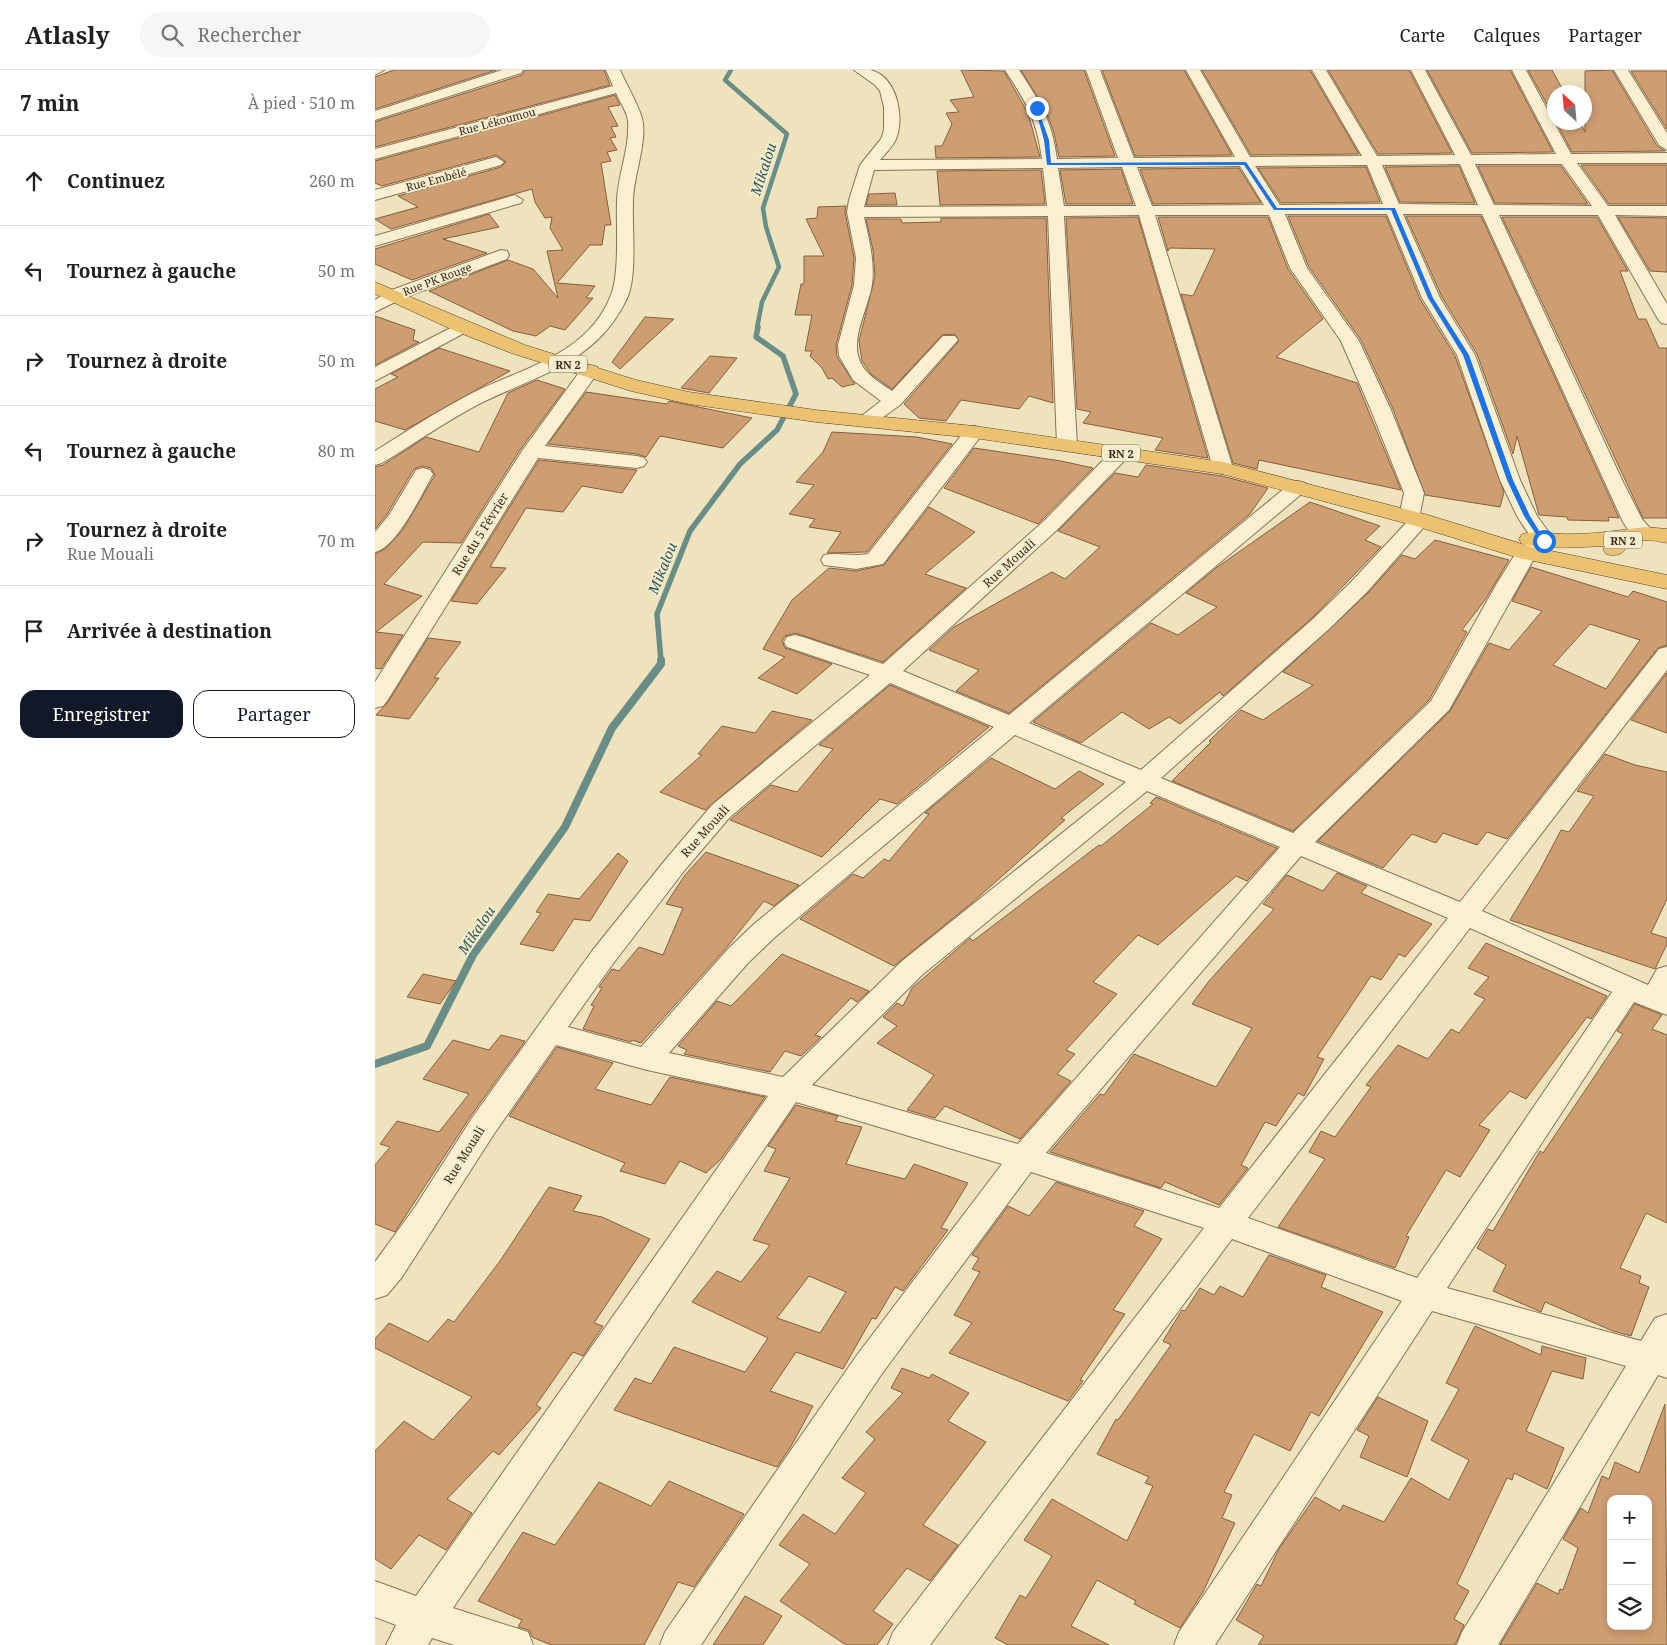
<!DOCTYPE html>
<html lang="fr">
<head>
<meta charset="utf-8">
<style>
	:root { --surface:#fff; --page:#f6f6f6; --text:#202124; --muted:#757577; --line:#e0e0e0; --accent:#111827 }
	body { margin:0; font-family:"Noto Serif",serif; background:var(--page); color:var(--text) }
	.controls { position:absolute; right:15px; bottom:15px; display:grid; overflow:hidden; border-radius:10px; box-shadow:0 2px 8px #0003 }
	.controls button { width:45px; height:45px; display:grid; place-items:center; padding:0; border:0; border-bottom:1px solid var(--line); background:var(--surface); color:var(--text); font:25px sans-serif }
	.compass { position:absolute; left:1172px; top:15px; width:45px; height:45px; border-radius:50%; background:var(--surface); box-shadow:0 2px 8px #0003; rotate:334deg }
	.stop { position:absolute; width:15px; height:15px; margin:-11px; border:4px solid #1a73e8; border-radius:50%; background:#fff }
	.stop.end { background:#1a73e8; border-color:#fff; box-shadow:0 1px 5px #0008 }
	.list { margin:0; padding:0; list-style:none }
	h2 { display:flex; justify-content:space-between; align-items:center; height:65px; margin:0; padding:0 20px; font-size:21px }
	h2 small { font-size:16px; font-weight:400; color:var(--muted) }
	.list li { display:grid; grid-template-columns:32px 1fr auto; gap:15px; align-items:center; box-sizing:border-box; height:90px; padding:0 20px; border-top:1px solid var(--line) }
	.list b { display:block; font-size:19px; white-space:nowrap }
	.list p { margin:0; font-size:16px; white-space:nowrap; color:var(--muted) }
	.list em { font-size:16px; font-style:normal; color:var(--muted) }
	.actions { display:flex; gap:10px; padding:15px 20px }
	.actions a { flex:1; padding:11px 0; border:1px solid var(--accent); border-radius:15px; text-align:center; font-size:18px; color:var(--accent) }
	.actions .main { background:var(--accent); color:#fff }
	.icon { flex:none; width:28px; height:28px; fill:none; stroke:currentColor; stroke-width:2; stroke-linecap:round; stroke-linejoin:round }
	.map { position:relative; flex:none; width:1292px; height:1575px; overflow:hidden }
	header { display:flex; align-items:center; gap:30px; box-sizing:border-box; height:70px; padding:0 25px; background:var(--surface); border-bottom:1px solid var(--line) }
	header strong { font-size:24px }
	nav { display:flex; gap:28px; margin-inline-start:auto; font-size:18px }
	.search { width:350px; height:45px; background:var(--page); display:flex; align-items:center; gap:12px; box-sizing:border-box; padding:0 18px; border-radius:28px; color:var(--muted); font-size:19px }
	main { display:flex }
	aside { flex:1; background:var(--surface) }
	.map>svg:first-child { display:block }
	.lines { fill:none; stroke-linecap:round; stroke-linejoin:round }
	.stream-far2 { stroke:#698e87; stroke-width:4.5 }
	.stream-far1 { stroke:#698e87; stroke-width:5.5 }
	.stream { stroke:#698e87; stroke-width:8 }
	.building { fill:#ce9e73; stroke:#875e3c; fill-rule:evenodd }
	.minor-casing { stroke:#887356; stroke-width:2 }
	.trunk-casing { stroke:#55412b; stroke-width:1 }
	.minor { fill:#faf0d1; fill-rule:evenodd }
	.trunk { fill:#ebc270; fill-rule:evenodd }
	.route { fill:#1a73e8 }
	.labels { text-anchor:middle; dominant-baseline:central; stroke-width:4; stroke-linejoin:round; paint-order:stroke }
	.far-street-label { font-size:11px; fill:#372a1c; stroke:#f6edce }
	.shield { fill:#f6edce; stroke:#706451; stroke-width:1 }
	.shield-label { font-size:11px; font-weight:bold; fill:#372a1c }
	.street-label { font-size:12px; fill:#372a1c; stroke:#f6edce }
	.water-label { font-size:14px; font-style:italic; fill:#2a5757; stroke:#f6edce }
</style>
</head>
<body>
<header>
<strong>Atlasly</strong>
<div class="search"><svg class="icon" aria-label="search" viewBox="0 0 24 24"><circle cx="10" cy="10" r="6"/><path d="M15 15l6 6"/></svg>Rechercher</div>
<nav><a>Carte</a><a>Calques</a><a>Partager</a></nav>
</header>
<main>
<aside>
<h2>7 min<small>À pied · 510 m</small></h2>
<ul class="list">
<li><svg class="icon" aria-label="ahead" viewBox="0 0 24 24"><path d="M12 20V5M6 11l6-6 6 6"/></svg><div><b>Continuez</b></div><em>260 m</em></li>
<li><svg class="icon" aria-label="left" viewBox="0 0 24 24"><path d="M17 20v-9H6M10 6l-5 5 5 5"/></svg><div><b>Tournez à gauche</b></div><em>50 m</em></li>
<li><svg class="icon" aria-label="right" viewBox="0 0 24 24"><path d="M7 20v-9h11M14 6l5 5-5 5"/></svg><div><b>Tournez à droite</b></div><em>50 m</em></li>
<li><svg class="icon" aria-label="left" viewBox="0 0 24 24"><path d="M17 20v-9H6M10 6l-5 5 5 5"/></svg><div><b>Tournez à gauche</b></div><em>80 m</em></li>
<li><svg class="icon" aria-label="right" viewBox="0 0 24 24"><path d="M7 20v-9h11M14 6l5 5-5 5"/></svg><div><b>Tournez à droite</b><p>Rue Mouali</p></div><em>70 m</em></li>
<li><svg class="icon" aria-label="arrive" viewBox="0 0 24 24"><path d="M6 21V4h12l-3 4 3 4H6"/></svg><div><b>Arrivée à destination</b></div></li>
</ul>
<div class="actions"><a class="main">Enregistrer</a><a>Partager</a></div>
</aside>
<div class="map">
<svg width="1292" height="1575" viewBox="0 0 1292 1575">
	<rect width="100%" height="100%" fill="#efe3be"/>
	<g class="lines">
		<path class="stream-far2" d="M356,0L350,10L412,64L388,138L391,157L404,197L387,232L382,258"/>
		<path class="stream-far1" d="M286,591L282,544L315,461L365,394L402,360L421,324L408,286L381,267L383,257"/>
		<path class="stream" d="M0,994L52,976L98,885L190,757L237,658L286,594V590"/>
	</g>
	<g class="building">
		<path d="M19,0H121L0,39V7Z"/>
		<path d="M150,0H229L235,15L0,77V52L147,5Z"/>
		<path d="M586,0L629,1L653,43L665,87L561,88L560,76H567L577,54L571,43L584,42L575,30L599,27Z"/>
		<path d="M646,0H709L740,86L684,87L679,63L671,41Z"/>
		<path d="M727,0H809L857,85L760,86Z"/>
		<path d="M827,0H935L984,84L876,85Z"/>
		<path d="M953,0H1034L1077,83L1003,84Z"/>
		<path d="M1052,0H1135L1178,82L1097,83Z"/>
		<path d="M1153,0H1177L1189,22H1180V49Z"/>
		<path d="M1237,0L1282,76L1290,81L1197,82L1181,52H1205L1210,62V1Z"/>
		<path d="M1256,1H1292V59Z"/>
		<path d="M240,25L245,35L233,37L243,56L236,57L241,67L235,68L242,80L232,82L236,91L226,93L236,155H230L227,175H215L182,213L220,216L211,228H218L190,260L175,256L161,266L138,261L54,221L133,190L158,199L183,228L172,181L188,180L175,158L177,147L170,148L160,132L157,119L16,159L0,149L43,137L23,126L126,97L131,92L121,85L7,116L0,113V91Z"/>
		<path d="M1206,95H1292V134H1234Z"/>
		<path d="M1084,96L1100,133L1025,132L1010,97Z"/>
		<path d="M1103,96H1186L1213,134L1120,133Z"/>
		<path d="M991,97L1005,132L906,133L883,98Z"/>
		<path d="M864,98L886,133L778,134L765,99Z"/>
		<path d="M746,99L758,134H691L685,100Z"/>
		<path d="M666,100L670,134L565,135L562,101Z"/>
		<path d="M520,123L522,135H491L494,124Z"/>
		<path d="M471,136L470,142L479,188L477,215L461,275L462,287L480,314L467,317L457,308L453,309L447,298L435,286L437,281H430L437,245H420L426,214H429V186H449L431,149L442,148L443,137Z"/>
		<path d="M114,144L124,157L68,169L112,183L37,210L0,194V179Z"/>
		<path d="M913,146H1011L1045,229L1080,286L1129,422L1125,437L1050,425L1018,339L986,270L934,197Z"/>
		<path d="M1031,146H1106L1244,448L1233,447L1234,451L1193,450L1192,447L1164,445L1142,366L1138,384L1102,284L1067,227Z"/>
		<path d="M763,147L833,388L780,380L788,368L708,353L716,342L702,339L691,148Z"/>
		<path d="M783,147H893L913,199L948,249L901,287L982,313L1026,420L884,390L882,399L858,393L806,224L818,226L840,179L795,178L793,181Z"/>
		<path d="M1127,147H1222L1253,201H1245L1263,249H1271L1284,278H1292V448H1268Z"/>
		<path d="M1243,147L1292,148V202L1275,201Z"/>
		<path d="M566,148H671L678,333L654,326L644,339L586,330L571,351L544,348L529,334L584,271L580,264L567,265L517,319L496,304L487,291L484,271L500,206L498,180L491,149H526L527,153L566,152Z"/>
		<path d="M0,246L40,260L38,270L44,272L0,295Z"/>
		<path d="M270,247L299,249L245,299L237,292Z"/>
		<path d="M64,278L135,301L30,360L0,351V319L23,307L16,304Z"/>
		<path d="M335,286L362,288L334,323L306,318Z"/>
		<path d="M162,310L190,319L145,380L86,473L48,472L9,514L47,526L1,562L28,565L6,599L0,598V484L10,479L27,461L60,405L56,398L47,396L39,399L12,444L0,459V397L8,395L51,367L104,382L133,323Z"/>
		<path d="M211,322L292,334L294,331L377,348L348,378L285,366L271,387L262,384L173,374Z"/>
		<path d="M457,362L542,367L577,374L492,482L452,483L466,462L434,457L440,449L414,444L439,415L421,412L448,382Z"/>
		<path d="M599,378L686,391L718,398L663,454L569,418Z"/>
		<path d="M164,390L262,400L247,423L207,416L188,442L151,438L115,497L131,498L102,534L76,531Z"/>
		<path d="M771,395L847,406L893,418L875,444L634,643L581,621L604,600L554,580L579,557L677,502L690,509L725,477L683,461L740,403L763,407Z"/>
		<path d="M935,432L1005,456L990,470L1006,477L937,548L848,626L845,622L805,654L794,647L774,659L747,642L706,673L658,652L776,553L803,565L842,537L811,523L841,498Z"/>
		<path d="M554,437L600,462L550,504L591,518L508,592L420,563L410,566L407,571L410,578L457,594L422,624L383,608L410,587L388,579L417,530L454,498L481,501L509,495Z"/>
		<path d="M1060,470L1134,490L1110,530L1087,560L1092,562L1054,630L918,761L797,711L836,672L834,671L866,640L888,650L938,615L908,602L993,523L1027,485L1040,489Z"/>
		<path d="M1156,497L1253,527L1258,521L1292,532V575L1283,578L1132,769L1112,762L1102,775L1068,763L1061,773L1037,764L1008,798L943,771L1075,641L1114,573L1134,580L1167,541L1137,531ZM1215,554L1265,570L1231,619L1178,595Z"/>
		<path d="M53,568L86,572L59,608H64L34,649L1,645L13,632Z"/>
		<path d="M1292,603V663L1256,650Z"/>
		<path d="M515,615L614,657L522,734L505,729L447,787L355,750L396,715L422,722L458,679L444,675Z"/>
		<path d="M397,641L437,650L330,740L285,722L327,685L323,684L347,656L380,663Z"/>
		<path d="M1230,684L1260,695L1292,702V829L1276,863L1292,868V874L1280,899L1135,850L1165,800L1186,760L1194,762L1219,726L1202,721Z"/>
		<path d="M616,688L680,719L704,701L729,714L686,748L690,750L598,832L519,896L425,849L478,804L488,808L509,789L514,791L554,744L550,743Z"/>
		<path d="M781,727L902,778L872,811L861,806L783,875L763,865L718,912L742,924L691,980L700,984L682,1004L696,1011L645,1069L570,1036L560,1048L532,1040L559,1005L502,973L522,956L508,947L522,933L528,936L537,918L595,868L598,871L724,775L726,776L778,734L775,733Z"/>
		<path d="M331,782L424,815L399,836L389,831L352,877L266,973L257,970L256,972L208,959L219,936L216,935L227,918L224,917L237,899L244,901L264,877L288,885L308,838L291,834L310,805Z"/>
		<path d="M243,783L253,791L215,851L199,849L178,881L145,874L166,843L161,842L173,824L204,829Z"/>
		<path d="M962,803L992,816L986,823L1057,854L1030,887L1024,884L1006,910L996,906L942,987L949,989L929,1026L923,1023L901,1056L890,1052L866,1095L873,1098L844,1135L790,1112L786,1118L675,1082L725,1024L729,1025L759,984L841,1017L877,958L817,934L834,911L899,839L888,834L912,805L948,821Z"/>
		<path d="M1111,873L1232,926L1216,949L1212,947L1151,1029L1135,1021L1104,1055L1115,1060L1085,1107L1071,1100L1031,1166L1034,1167L1020,1198L903,1157L950,1089L934,1082L946,1061L960,1067L996,1017L991,1015L1023,975L1053,989L1076,959L1084,963L1110,929L1099,924L1114,907L1093,898Z"/>
		<path d="M407,884L494,921L482,932L476,928L440,965L446,967L426,986L410,981L395,1002L309,984L312,980L303,976L342,931L356,936Z"/>
		<path d="M48,904L81,911L65,934L32,927Z"/>
		<path d="M1260,934L1287,945L1277,959L1292,965V1153L1271,1143L1245,1198L1266,1206L1264,1213L1274,1217L1256,1266L1238,1261L1170,1232L1166,1242L1118,1221L1131,1195L1102,1178L1113,1159L1118,1161L1165,1081L1168,1083L1248,964L1242,961Z"/>
		<path d="M126,965L150,971L95,1047L20,1162L0,1154V1095L15,1077L5,1074L22,1051L64,1062L94,1024L48,1009L78,970L114,980Z"/>
		<path d="M182,977L238,993L220,1019L276,1035L295,1007L390,1027L346,1089L331,1103L305,1091L290,1114L245,1101L250,1093L134,1046Z"/>
		<path d="M421,1035L463,1046L460,1051L487,1057L471,1094L530,1109L539,1094L593,1113L566,1158L573,1160L528,1221L520,1217L501,1249L497,1248L468,1299L421,1282L395,1321L438,1336L415,1378L402,1397L239,1340L260,1308L276,1314L299,1277L370,1302L393,1268L317,1232L342,1201L366,1212L395,1175L378,1170L415,1108L389,1101L401,1079L393,1076ZM434,1206L471,1222L445,1263L402,1248Z"/>
		<path d="M681,1112L769,1141L759,1156L787,1169L738,1240L750,1244L705,1310L708,1311L693,1331L574,1283L597,1253L579,1245L605,1202L597,1199L604,1188L597,1185L633,1136L654,1146Z"/>
		<path d="M174,1117L207,1126L198,1141L227,1147L275,1169L219,1253L228,1256L208,1286L198,1282L161,1335L166,1338L124,1385L118,1381L72,1429L97,1443L71,1480L44,1465L16,1499L0,1489V1381L29,1351L58,1370L97,1327L0,1278V1269L14,1253L53,1272L73,1249L79,1252L125,1191Z"/>
		<path d="M894,1185L951,1205L946,1217L1008,1242L944,1346L936,1342L915,1381L879,1364L849,1422L857,1425L847,1448L860,1453L828,1522L805,1558L759,1534L761,1531L722,1510L696,1556L734,1575H633L620,1568L645,1525L651,1528L677,1486L649,1470L677,1429L752,1471L778,1416L770,1413L774,1407L722,1384L741,1349L743,1350L796,1275L788,1271L807,1240L810,1241L825,1218L839,1225L845,1216L868,1227Z"/>
		<path d="M1100,1256L1166,1285L1167,1276L1211,1288L1208,1309L1177,1301L1151,1361L1189,1378L1172,1419L1139,1403L1137,1410L1132,1408L1082,1514L1094,1521L1079,1549L1089,1555L1080,1575H883L889,1566L861,1550L882,1514L886,1516L904,1479L940,1427L965,1441L968,1435L1009,1452L1036,1408L1074,1430L1094,1390L1056,1370L1084,1319L1071,1313Z"/>
		<path d="M527,1298L554,1308L557,1304L594,1323L573,1351L611,1372L548,1455L583,1475L555,1511L532,1498L498,1541L518,1554L502,1575H471L405,1531L435,1494L404,1475L428,1444L460,1464L491,1423L467,1408L500,1369L491,1362L528,1323L516,1318Z"/>
		<path d="M1003,1327L1053,1351L1032,1407L985,1387L994,1366L982,1360Z"/>
		<path d="M1290,1334L1292,1575H1125L1162,1513L1183,1524L1185,1519L1188,1520L1203,1478L1188,1469L1206,1438L1213,1443L1227,1406L1234,1409L1240,1392L1264,1403ZM1236,1429H1273V1556H1236Z"/>
		<path d="M294,1411L369,1444L319,1517L303,1512L269,1575H176L157,1567L154,1560L143,1557L147,1550L103,1531L148,1462L180,1475L224,1412L276,1436Z"/>
		<path d="M370,1526L407,1546L388,1575H338Z"/>
	</g>
	<g class="lines">
		<g class="minor-casing">
			<g id="minor">
				<path d="M0,0H9L0,5Z"/>
				<path d="M127,0H148L146,3L0,50V41Z"/>
				<path d="M231,0H245C252,16 262,32 267,48C273,71 258,107 258,131C257,155 262,205 253,226C224,292 163,305 104,334C71,351 39,374 7,393L0,395V381C29,363 58,344 88,328C140,299 212,288 236,225C245,202 241,155 242,130C243,104 255,78 253,51C252,42 245,32 241,23L0,89V79L238,16Z"/>
				<path d="M479,0C484,0 490,0 495,0C522,6 530,47 521,69C518,76 510,84 505,90L667,89C662,50 651,32 630,0H644C665,32 677,50 682,89L743,88L711,0H725L759,88L860,87L811,0H825L875,87L987,86L937,0H951L1002,86L1080,85L1036,0H1050L1096,85L1181,84L1137,0H1151L1196,84L1292,83V93H1202L1233,136H1292V146L1240,145L1292,234V254L1286,253L1283,249L1223,145H1124L1248,412L1267,449L1280,464L1276,468C1262,472 1255,463 1248,452L1107,144H1028L1065,228L1100,285L1145,410L1162,446L1180,471L1160,487L1074,640L940,772L1085,832L1284,579L1292,577V600L1107,841L1273,915L1282,899L1292,896V945L1259,932L1072,1218L1266,1271L1280,1248L1292,1244V1308L1283,1305L1123,1575H1082L1087,1562L1251,1296L1057,1241L840,1575H799L804,1562L1027,1231L857,1169L555,1575H513L518,1562L829,1158L656,1102L506,1305L326,1575H285L290,1562L482,1285L627,1094L421,1032L78,1538L153,1562L158,1575H79L57,1568L53,1575H11L21,1555L0,1547V1511L41,1526L393,1026L272,1000L181,975L119,1064L27,1207L12,1225L0,1229V1192L40,1137L97,1048L217,881L291,789L337,735L495,605L412,577L409,572L412,567L420,565L428,567L508,594L670,450L739,379H753L756,383L753,387L684,458L528,601L634,645L916,413L923,411L930,413L933,417L930,421L654,653L766,700L938,549L976,512L1031,453L1027,451L1024,447L1029,423L996,340L966,271L915,198L894,145H780L858,398L855,402L848,404L841,402L838,398L764,145L689,146L702,375L699,379H685L682,375L673,146L489,147C494,169 500,192 497,215C492,244 469,277 492,302C499,310 509,315 517,321L568,266H580L583,270L525,335L497,355H483L480,351L506,331L478,310L464,286L463,275L479,215L481,188L472,142L474,130L485,95L506,69L509,60V37L505,21L500,15ZM1085,94L1103,135L1024,134L1007,95ZM1100,94H1187L1217,136L1119,135ZM992,95L1008,134L905,135L880,96ZM865,96L889,135L777,136L762,97ZM747,97L761,136H689L683,98ZM668,98L672,136L489,137L499,100ZM910,144H1012L1047,228L1082,285L1125,410L1142,446L1157,469L1144,478L1121,515L1056,631L918,763L786,708L954,559L992,522L1055,450L1052,446L1045,444L1049,423L1016,340L984,271L932,198ZM515,613L619,657L379,854L353,879L266,977L193,957L237,895L309,801L355,747ZM640,665L751,712L527,891L408,1007L294,983L373,893L399,868ZM772,721L905,777L643,1074L437,1015L547,905ZM926,786L1073,848L844,1138L671,1083ZM1095,858L1237,922L1042,1208L873,1148Z"/>
				<path d="M1239,0H1253L1292,63V80L1284,75Z"/>
				<path d="M121,87L129,92L126,95L0,130V120Z"/>
				<path d="M140,125L148,130L146,133L0,176V166Z"/>
				<path d="M126,180L132,181L134,185L132,189L26,229L0,242V230L14,221Z"/>
				<path d="M87,252L93,253L96,257L93,261L0,311V297Z"/>
				<path d="M215,295L222,297L224,301L170,376L262,386L269,388L272,392L269,396L262,398L163,388L12,631L8,636L0,638V612L147,381L208,297Z"/>
				<path d="M599,356L606,358L609,362L508,494L481,499L449,495L446,490L449,485C464,482 478,487 493,484L592,358Z"/>
				<path d="M48,398L55,400L58,404C47,424 22,477 0,482V462L14,445L41,400Z"/>
			</g>
		</g>
		<g class="trunk-casing">
			<g id="trunk">
				<path d="M0,212L150,275L261,310L314,322L441,340L599,356L848,392L1053,445L1157,477L1292,505V519L1144,488L1037,455L847,404L599,368L441,352L314,334L256,321L136,283L80,261L0,224Z"/>
				<path d="M1270,457L1292,459V473C1283,471 1272,469 1263,471C1248,475 1251,489 1231,484L1228,479L1230,476C1203,477 1174,480 1147,474L1144,469L1147,464C1163,460 1181,465 1197,464C1222,464 1246,460 1270,457Z"/>
			</g>
		</g>
		<use href="#minor" class="minor"/>
		<use href="#trunk" class="trunk"/>
	</g>
	<path class="route" d="M662,36L674,70L676,93L871,92L902,138H1020L1058,228L1094,285L1138,410L1155,446L1171,472H1166L1149,446L1132,410L1088,285L1053,228L1016,140H899L869,95H672L669,70L660,38Z"/>
	<g class="labels">
		<g class="far-street-label">
			<text transform="translate(122 51) rotate(-15)">Rue Lékoumou</text>
			<text transform="translate(61 109) rotate(-15)">Rue Embélé</text>
			<text transform="translate(62 209) rotate(-21)">Rue PK Rouge</text>
		</g>
		<g class="shield">
			<rect x="174" y="285.5" width="38" height="17" rx="4"/>
			<rect x="727" y="374.5" width="38" height="17" rx="4"/>
			<rect x="1229" y="461.5" width="38" height="17" rx="4"/>
		</g>
		<g class="shield-label">
			<text x="193" y="294">RN 2</text>
			<text x="746" y="383">RN 2</text>
			<text x="1248" y="470">RN 2</text>
		</g>
		<g class="street-label">
			<text transform="translate(105 464) rotate(-58)">Rue du 5 Février</text>
			<text transform="translate(634 493) rotate(-42)">Rue Mouali</text>
			<text transform="translate(330 761) rotate(-48)">Rue Mouali</text>
			<text transform="translate(89 1085) rotate(-58)">Rue Mouali</text>
		</g>
		<g class="water-label">
			<text transform="translate(388 99) rotate(-72)">Mikalou</text>
			<text transform="translate(287 498) rotate(-68)">Mikalou</text>
			<text transform="translate(101 860) rotate(-56)">Mikalou</text>
		</g>
	</g>
</svg>
<div class="controls">
<button>+</button>
<button>−</button>
<button><svg class="icon" aria-label="layers" viewBox="0 0 24 24"><path d="M12 4l9 5-9 5-9-5zM3 14l9 5 9-5"/></svg></button>
</div>
<svg class="compass" viewBox="-18 -18 36 36"><path d="M0-13l5 13h-10z" fill="#e53935"/><path d="M0 13l5-13h-10z" fill="#757577"/></svg>
<div class="stop" style="left:1169px;top:471px"></div>
<div class="stop end" style="left:662px;top:38px"></div>
</div>
</main>
</body>
</html>
